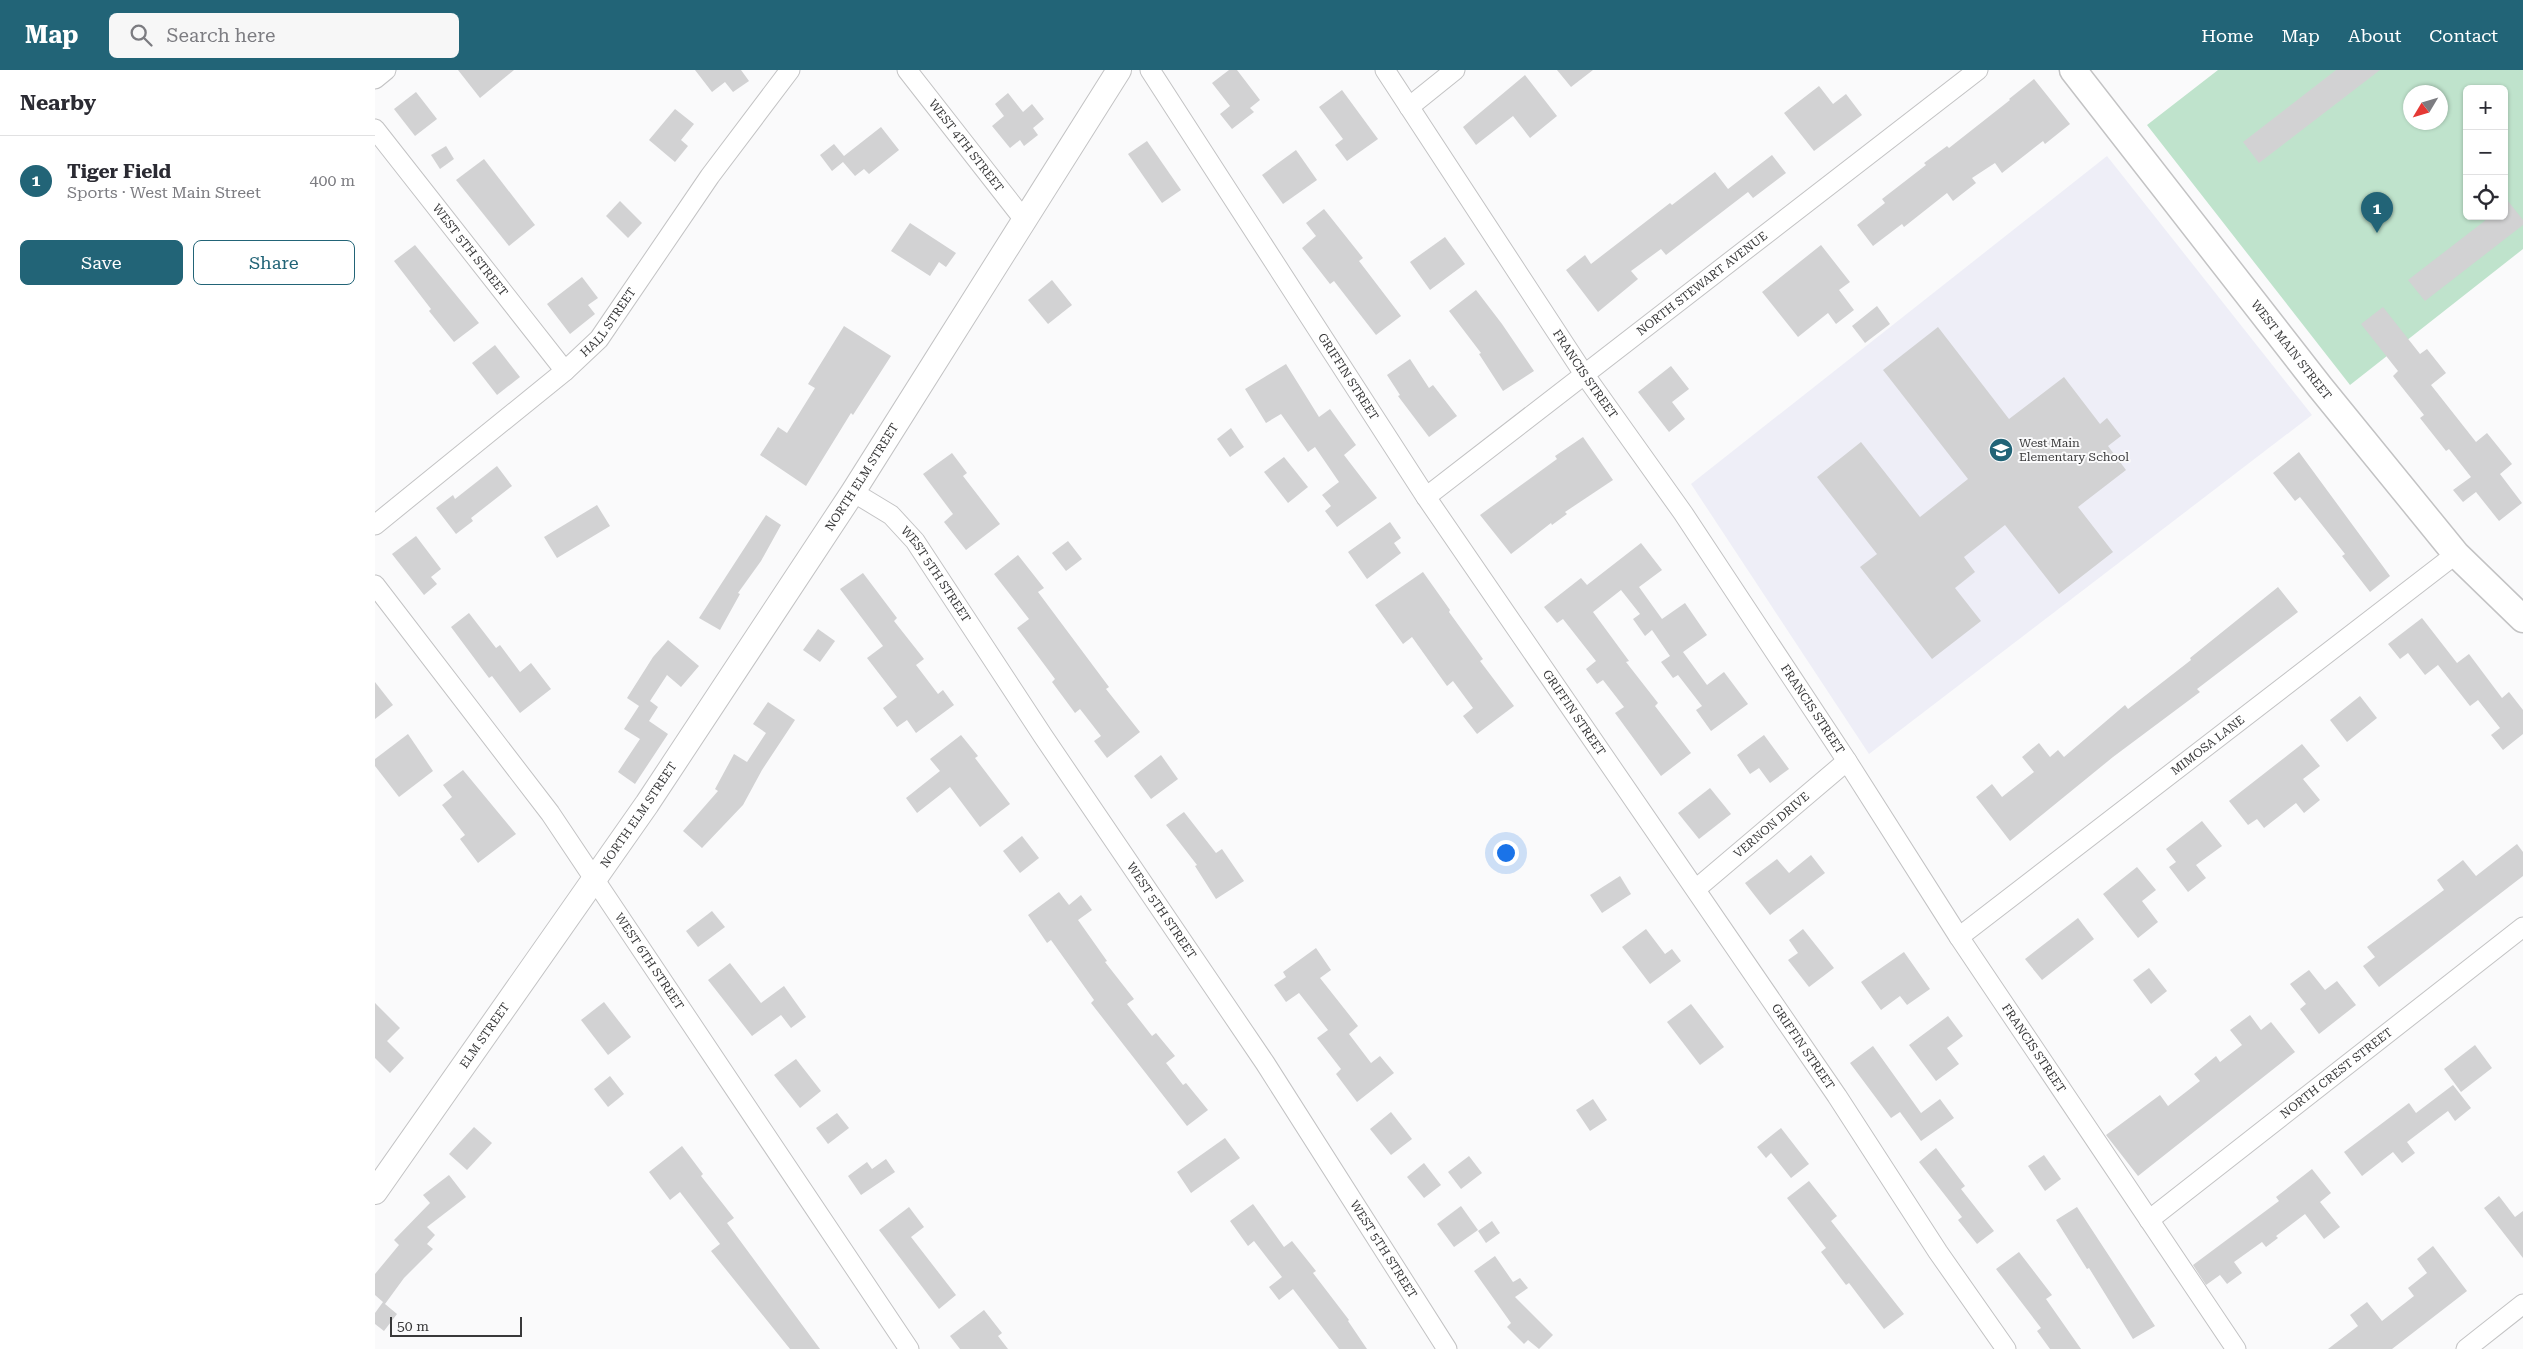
<!DOCTYPE html>
<html lang="en">
<head>
<meta charset="utf-8">
<style>
	:root { --surface:#fff; --page:#f7f7f7; --text:#2b2b33; --muted:#7c7c81; --line:#e1e1e2; --accent:#226477 }
	body { margin:0; font-family:"Roboto Serif",serif; background:var(--page); color:var(--text) }
	.controls { position:absolute; right:15px; top:15px; display:grid; overflow:hidden; border-radius:8px; box-shadow:0 1px 4px #0004 }
	.controls button { width:45px; height:45px; display:grid; place-items:center; padding:0; border:0; border-bottom:1px solid var(--line); background:var(--surface); color:var(--text); font:25px sans-serif }
	.compass { position:absolute; left:2028px; top:15px; width:45px; height:45px; border-radius:50%; background:var(--surface); box-shadow:0 1px 4px #0004; rotate:232deg }
	.scale { position:absolute; left:15px; bottom:12px; width:132px; box-sizing:border-box; padding-left:5px; border:2px solid #39393a; border-top:0; font-size:14px; line-height:18px; white-space:nowrap; color:#39393a; -webkit-text-stroke:4px #fafafb; paint-order:stroke }
	.you { position:absolute; left:1130px; top:782px; width:18px; height:18px; margin:-12px; border:4px solid #fff; border-radius:50%; background:#1a73e8; box-shadow:0 0 0 8px #1a73e833 }
	.badge { display:grid; place-items:center; width:32px; height:32px; border-radius:50%; background:var(--accent); color:#fff; font-size:16px; font-weight:700 }
	.pin { position:absolute; translate:-50% -41px; filter:drop-shadow(0 1px 2px #0008) }
	.pin::after { content:''; position:absolute; top:26px; width:18px; height:15px; background:inherit; clip-path:polygon(0 0,100% 0,50% 100%) }
	.list { margin:0; padding:0; list-style:none }
	h2 { display:flex; justify-content:space-between; align-items:center; height:65px; margin:0; padding:0 20px; font-size:21px }
	h2 small { font-size:16px; font-weight:400; color:var(--muted) }
	.list li { display:grid; grid-template-columns:32px 1fr auto; gap:15px; align-items:center; box-sizing:border-box; height:90px; padding:0 20px; border-top:1px solid var(--line) }
	.list b { display:block; font-size:19px; white-space:nowrap }
	.list p { margin:0; font-size:16px; white-space:nowrap; color:var(--muted) }
	.list em { font-size:16px; font-style:normal; color:var(--muted) }
	.actions { display:flex; gap:10px; padding:15px 20px }
	.actions a { flex:1; padding:11px 0; border:1px solid var(--accent); border-radius:8px; text-align:center; font-size:18px; color:var(--accent) }
	.actions .main { background:var(--accent); color:#fff }
	.icon { flex:none; width:28px; height:28px; fill:none; stroke:currentColor; stroke-width:2; stroke-linecap:round; stroke-linejoin:round }
	.map { position:relative; flex:none; width:2148px; height:1279px; overflow:hidden }
	header { display:flex; align-items:center; gap:30px; box-sizing:border-box; height:70px; padding:0 25px; background:var(--accent); color:#fff }
	header strong { font-size:24px }
	nav { display:flex; gap:28px; margin-inline-start:auto; font-size:18px }
	.search { width:350px; height:45px; background:var(--page); display:flex; align-items:center; gap:12px; box-sizing:border-box; padding:0 18px; border-radius:8px; color:var(--muted); font-size:19px }
	main { display:flex }
	aside { flex:1; background:var(--surface) }
	.map>svg:first-child { display:block }
	.built { fill:#eeeef7 }
	.garden { fill:#bfe3cc; fill-rule:evenodd }
	.building { fill:#d2d2d3 }
	.lines { fill:none; stroke-linecap:round; stroke-linejoin:round }
	.minor-casing { stroke:#c3c3c4; stroke-width:21 }
	.tertiary-casing { stroke:#c3c3c4; stroke-width:26 }
	.secondary-casing { stroke:#c3c3c4; stroke-width:29 }
	.minor { stroke:#fff; stroke-width:19 }
	.tertiary { stroke:#fff; stroke-width:24 }
	.secondary { stroke:#fff; stroke-width:26 }
	.labels { text-anchor:middle; dominant-baseline:central; stroke-width:4; stroke-linejoin:round; paint-order:stroke }
	.street-label { font-size:12px; fill:#39393a; stroke:#fafafb }
	.poi-label { font-size:12px; fill:#39393a; stroke:#fafafb; text-anchor:start }
</style>
</head>
<body>
<header>
<strong>Map</strong>
<div class="search"><svg class="icon" aria-label="search" viewBox="0 0 24 24"><circle cx="10" cy="10" r="6"/><path d="M15 15l6 6"/></svg>Search here</div>
<nav><a>Home</a><a>Map</a><a>About</a><a>Contact</a></nav>
</header>
<main>
<aside>
<h2>Nearby<small></small></h2>
<ul class="list">
<li><span class="badge">1</span><div><b>Tiger Field</b><p>Sports · West Main Street</p></div><em>400 m</em></li>
</ul>
<div class="actions"><a class="main">Save</a><a>Share</a></div>
</aside>
<div class="map">
<svg width="2148" height="1279" viewBox="0 0 2148 1279">
	<rect width="100%" height="100%" fill="#fafafb"/>
	<path class="built" d="M1732,86L1937,345L1494,684L1316,414Z"/>
	<path class="garden" d="M1843,0H2148V179L1975,315L1772,55ZM2092,19H2129V146H2092ZM2036,22H2066V52H2036Z"/>
	<g class="building">
		<path d="M83,0H139L105,28Z"/>
		<path d="M320,0H366L374,11L358,22L350,12L337,22Z"/>
		<path d="M854,0H862L885,30L875,38L879,42L857,59L845,44L855,36L837,13Z"/>
		<path d="M1182,0H1218L1196,17Z"/>
		<path d="M1961,0H2005L1884,93L1868,72Z"/>
		<path d="M1150,5L1182,46L1155,68L1138,46L1101,75L1088,57Z"/>
		<path d="M1659,9L1695,54L1670,74L1668,71L1627,103L1620,93L1597,108L1601,113L1578,131L1572,123L1529,157L1527,154L1498,176L1482,155L1510,133L1507,129L1551,95L1549,93L1572,76L1574,78L1635,30L1634,29Z"/>
		<path d="M1444,16L1458,34L1471,24L1487,45L1439,81L1409,43Z"/>
		<path d="M967,20L1003,69L972,91L960,75L968,69L944,37Z"/>
		<path d="M41,22L62,49L40,66L19,39Z"/>
		<path d="M633,23L648,42L657,34L669,49L658,58L663,65L649,76L645,70L635,78L617,56L629,46L620,34Z"/>
		<path d="M300,39L319,54L306,70L313,76L300,92L274,70Z"/>
		<path d="M506,57L524,80L494,104L489,99L480,106L468,92L457,101L445,85L459,74L469,86Z"/>
		<path d="M772,71L806,120L787,133L753,84Z"/>
		<path d="M71,76L79,89L65,99L56,85Z"/>
		<path d="M921,80L942,110L908,134L887,105Z"/>
		<path d="M1397,85L1411,103L1378,128L1373,122L1291,185L1286,179L1256,201L1263,209L1223,242L1191,200L1210,185L1216,194L1295,133L1297,135L1340,102L1353,119Z"/>
		<path d="M109,89L160,155L134,176L81,110Z"/>
		<path d="M2129,126L2148,150V155L2050,231L2033,210L2116,146H2129Z"/>
		<path d="M245,131L267,153L253,168L231,146Z"/>
		<path d="M949,139L988,188L984,191L1026,246L1001,265L959,211L955,214L927,178L941,166L931,153Z"/>
		<path d="M535,153L581,183L571,197L564,192L555,206L516,181Z"/>
		<path d="M1070,167L1090,194L1055,220L1035,192Z"/>
		<path d="M40,175L104,253L79,272L54,241L56,239L19,191Z"/>
		<path d="M1446,175L1475,212L1464,220L1479,240L1461,254L1453,243L1423,267L1387,222Z"/>
		<path d="M207,207L223,228L213,235L220,244L195,264L172,234Z"/>
		<path d="M677,210L697,235L673,254L653,230Z"/>
		<path d="M1101,220L1127,254L1159,301L1128,321L1104,284L1106,283L1074,241Z"/>
		<path d="M1502,236L1515,254L1490,273L1477,256Z"/>
		<path d="M2008,237L2045,284L2052,279L2071,303L2056,315L2101,372L2112,363L2137,394L2125,404L2147,433L2124,451L2101,422L2088,432L2078,420L2096,407L2074,379L2071,381L2045,348L2049,345L2018,306L2023,301L1986,254Z"/>
		<path d="M469,256L516,286L478,345L476,343L431,416L385,385L403,357L412,363L440,318L433,314Z"/>
		<path d="M1563,257L1634,349L1689,307L1725,354L1732,348L1746,366L1733,376L1751,400L1703,437L1738,482L1684,524L1630,455L1589,487L1600,502L1580,518L1606,551L1557,589L1485,497L1502,484L1442,407L1486,372L1545,447L1593,409L1508,300Z"/>
		<path d="M120,275L145,307L122,325L97,293Z"/>
		<path d="M1035,289L1054,318L1058,315L1082,346L1054,367L1023,326L1025,325L1012,305Z"/>
		<path d="M911,294L944,347L955,339L981,375L969,385L1002,428L962,457L950,441L956,436L947,425L964,412L940,377L933,382L906,344L891,353L870,319Z"/>
		<path d="M1296,296L1314,319L1297,332L1310,349L1294,362L1263,322Z"/>
		<path d="M856,358L869,377L855,387L842,369Z"/>
		<path d="M1208,367L1238,410L1190,442L1192,444L1177,455L1176,453L1136,484L1105,445L1182,389L1180,386Z"/>
		<path d="M1924,382L2015,506L1995,522L1967,486L1970,484L1925,427L1920,431L1898,403Z"/>
		<path d="M577,383L592,403L588,406L625,454L591,480L569,452L578,444L548,404Z"/>
		<path d="M909,387L933,417L913,433L889,402Z"/>
		<path d="M122,396L137,416L96,448L98,451L81,464L61,438L78,425L80,429Z"/>
		<path d="M222,435L235,456L182,488L169,467Z"/>
		<path d="M391,445L406,455L386,491L363,523L365,524L345,560L324,548Z"/>
		<path d="M1015,452L1026,468L1019,473L1026,483L992,509L973,482Z"/>
		<path d="M41,466L66,499L56,507L62,514L49,525L17,484Z"/>
		<path d="M693,471L707,489L691,501L677,483Z"/>
		<path d="M1266,473L1287,500L1264,517L1287,549L1310,533L1332,565L1308,582L1332,615L1349,602L1373,634L1336,661L1321,640L1327,636L1303,605L1298,608L1286,592L1295,586L1277,560L1270,566L1258,549L1265,544L1246,520L1218,542L1254,591L1251,592L1283,633L1280,636L1316,683L1286,706L1240,643L1249,637L1228,610L1222,614L1211,599L1221,591L1188,549L1182,553L1169,537L1206,508L1212,515Z"/>
		<path d="M643,485L669,518L663,522L734,617L731,619L765,662L732,688L719,671L726,666L705,639L700,643L677,612L680,609L642,558L654,549L619,504Z"/>
		<path d="M1048,502L1075,540L1074,542L1108,589L1105,591L1139,636L1102,664L1088,646L1098,638L1078,611L1072,616L1037,567L1028,574L1000,535Z"/>
		<path d="M488,503L522,548L519,551L549,589L541,595L563,624L568,620L579,635L541,663L532,650L522,657L508,638L522,627L492,588L508,576L465,519Z"/>
		<path d="M1903,517L1923,542L1822,619L1825,622L1738,687L1635,771L1601,727L1617,714L1627,727L1659,702L1647,687L1664,673L1675,687L1683,680L1689,687L1750,635L1753,639L1816,590L1815,588Z"/>
		<path d="M94,543L121,578L125,575L145,602L156,593L176,619L145,643L117,606L114,608L76,557Z"/>
		<path d="M2047,548L2082,593L2094,584L2127,628L2134,622L2148,640V664L2128,680L2116,665L2125,658L2103,630L2095,636L2063,595L2050,605L2033,583L2025,589L2013,574Z"/>
		<path d="M443,559L460,571L445,592L428,580Z"/>
		<path d="M293,570L324,596L306,617L292,605L275,631L283,637L274,651L293,664L260,714L243,702L265,669L249,659L264,636L252,628L278,587Z"/>
		<path d="M0,612L18,635L0,649Z"/>
		<path d="M1985,626L2002,648L1972,672L1955,650Z"/>
		<path d="M393,632L420,650L387,700L368,735L327,778L308,761L343,721L340,719L359,684L372,692L391,663L378,654Z"/>
		<path d="M33,664L58,701L24,727L0,696V689Z"/>
		<path d="M586,665L603,686L600,688L635,734L605,757L575,717L542,743L531,728L565,701L555,689Z"/>
		<path d="M1389,665L1414,699L1395,713L1384,698L1375,704L1362,685Z"/>
		<path d="M1927,674L1945,696L1928,709L1945,730L1929,743L1921,733L1889,758L1882,749L1873,755L1854,731Z"/>
		<path d="M786,685L803,709L776,729L759,706Z"/>
		<path d="M88,700L141,764L103,793L85,769L90,765L67,735L77,727L68,715Z"/>
		<path d="M1335,718L1356,744L1324,769L1303,743Z"/>
		<path d="M809,742L841,783L847,779L869,811L841,829L820,796L822,795L791,755Z"/>
		<path d="M1827,751L1847,776L1821,795L1831,808L1813,822L1794,797L1801,792L1791,779Z"/>
		<path d="M647,766L664,788L645,803L628,781Z"/>
		<path d="M2142,774L2148,782V806L2004,917L1988,896L2000,887L1992,877L2069,820L2062,810L2088,790L2101,806Z"/>
		<path d="M1436,785L1450,803L1395,845L1370,813L1402,789L1414,803Z"/>
		<path d="M1762,797L1781,820L1767,831L1783,852L1763,868L1728,824Z"/>
		<path d="M1245,806L1256,824L1227,843L1215,825Z"/>
		<path d="M684,822L694,835L706,825L717,840L703,850L732,891L730,892L759,929L752,934L777,966L781,963L800,986L791,993L808,1015L811,1013L833,1040L812,1056L716,933L719,930L676,870L672,873L653,845Z"/>
		<path d="M337,841L350,857L323,877L311,861Z"/>
		<path d="M1703,848L1719,869L1667,910L1650,889Z"/>
		<path d="M1271,859L1290,884L1297,879L1306,891L1275,914L1247,877Z"/>
		<path d="M1428,859L1459,898L1434,917L1413,890L1423,883L1414,870Z"/>
		<path d="M941,878L956,900L945,908L983,956L974,964L996,993L1005,986L1019,1003L982,1032L961,1004L966,999L942,968L953,960L924,923L911,932L899,915L911,907L908,902Z"/>
		<path d="M1529,882L1555,919L1532,935L1525,926L1506,940L1486,912Z"/>
		<path d="M355,893L386,933L409,916L431,947L416,958L406,945L377,966L333,910Z"/>
		<path d="M1774,898L1792,921L1776,934L1758,910Z"/>
		<path d="M1934,900L1950,920L1962,911L1981,935L1944,964L1925,939L1931,934L1915,914Z"/>
		<path d="M229,932L256,967L233,985L206,950Z"/>
		<path d="M0,933L25,958L12,971L29,988L15,1003L0,988Z"/>
		<path d="M1316,934L1349,977L1325,995L1292,952Z"/>
		<path d="M1875,945L1886,960L1896,952L1920,982L1763,1106L1731,1065L1785,1025L1793,1036L1825,1011L1819,1004L1841,986L1845,992L1867,975L1855,960Z"/>
		<path d="M1573,946L1588,966L1572,978L1584,994L1561,1011L1534,975Z"/>
		<path d="M2100,975L2117,998L2086,1022L2069,999Z"/>
		<path d="M1498,976L1546,1043L1565,1029L1579,1048L1546,1071L1525,1042L1516,1048L1475,993Z"/>
		<path d="M421,989L446,1021L425,1038L399,1005Z"/>
		<path d="M235,1006L249,1024L233,1037L219,1019Z"/>
		<path d="M2078,1015L2096,1038L2080,1051L2073,1041L2032,1072L2040,1083L2027,1093L2018,1082L1987,1106L1969,1082L2034,1033L2041,1043Z"/>
		<path d="M1218,1029L1232,1050L1215,1061L1201,1040Z"/>
		<path d="M1016,1042L1037,1069L1016,1085L995,1059Z"/>
		<path d="M462,1043L474,1058L453,1074L441,1058Z"/>
		<path d="M99,1057L117,1073L92,1100L74,1084Z"/>
		<path d="M1406,1058L1434,1094L1416,1108L1396,1083L1391,1088L1382,1077Z"/>
		<path d="M850,1068L865,1088L816,1123L802,1102Z"/>
		<path d="M307,1076L328,1104L326,1106L359,1148L352,1153L445,1279H415L336,1181L345,1174L305,1122L295,1130L274,1102Z"/>
		<path d="M1561,1078L1590,1116L1586,1119L1619,1161L1602,1174L1583,1150L1587,1147L1544,1092Z"/>
		<path d="M1669,1085L1686,1109L1670,1121L1653,1096Z"/>
		<path d="M1094,1086L1107,1103L1086,1119L1073,1102Z"/>
		<path d="M511,1089L520,1102L486,1125L473,1106L492,1092L497,1099Z"/>
		<path d="M1049,1093L1066,1115L1049,1128L1032,1107Z"/>
		<path d="M1937,1099L1956,1123L1945,1132L1965,1157L1949,1169L1930,1144L1901,1166L1903,1168L1891,1177L1887,1172L1859,1192L1867,1203L1852,1214L1845,1205L1831,1215L1818,1195L1904,1131L1901,1127Z"/>
		<path d="M74,1105L91,1127L52,1157L60,1165L52,1174L58,1179L29,1208L10,1234L22,1244L9,1261L0,1254V1243L8,1232L0,1225V1204L24,1175L19,1170L55,1133L48,1125Z"/>
		<path d="M1434,1111L1462,1146L1456,1151L1529,1244L1509,1259L1474,1213L1471,1215L1446,1182L1451,1178L1412,1128Z"/>
		<path d="M2124,1126L2140,1147L2148,1141V1188L2109,1138Z"/>
		<path d="M878,1134L909,1177L917,1171L941,1201L938,1203L974,1250L973,1251L992,1279H964L918,1219L904,1230L894,1217L907,1207L879,1171L873,1176L855,1151Z"/>
		<path d="M1086,1136L1103,1160L1079,1177L1062,1154Z"/>
		<path d="M534,1137L549,1157L536,1167L581,1225L564,1239L504,1160Z"/>
		<path d="M1702,1137L1780,1256L1758,1269L1714,1198L1712,1199L1681,1150Z"/>
		<path d="M1117,1151L1125,1163L1111,1173L1103,1161Z"/>
		<path d="M2058,1176L2092,1221L2017,1279H1953L1983,1256L1975,1245L1992,1232L2007,1251L2039,1226L2033,1218L2052,1203L2042,1189Z"/>
		<path d="M1644,1182L1677,1225L1671,1229L1706,1279H1675L1662,1261L1666,1258L1621,1199Z"/>
		<path d="M1120,1186L1138,1212L1145,1208L1153,1218L1140,1227L1178,1265L1164,1279L1153,1270L1149,1274L1132,1257L1136,1253L1099,1201Z"/>
		<path d="M609,1240L627,1263L623,1266L633,1279H585L575,1266Z"/>
	</g>
	<g class="lines">
		<g class="minor-casing">
			<g id="minor">
				<path id="s1" d="M532,0L650,151"/>
				<path id="s2" d="M775,0L1051,427L1462,1026L1563,1182L1631,1279"/>
				<path id="s3" d="M1010,0L1209,304L1308,443L1472,691L1584,867L1861,1279"/>
				<path d="M0,9L11,0"/>
				<path d="M1034,37L1080,0"/>
				<path id="s4" d="M0,59L190,301"/>
				<path id="s5" d="M478,422L516,445L540,471L668,666L890,993L1072,1279"/>
				<path id="s6" d="M1051,427L1603,0"/>
				<path id="s7" d="M0,455L190,301L224,269L335,106L415,0"/>
				<path id="s8" d="M0,515L175,743L534,1279"/>
				<path id="s9" d="M1321,819L1472,691"/>
				<path id="s10" d="M1584,867L2081,484"/>
				<path id="s11" d="M1774,1150L2148,857"/>
				<path d="M2091,1279L2148,1234"/>
			</g>
		</g>
		<g class="tertiary-casing">
			<g id="tertiary">
				<path id="s12" d="M0,1122L272,734L478,422L744,0"/>
			</g>
		</g>
		<g class="secondary-casing">
			<g id="secondary">
				<path id="s13" d="M1698,0L1945,317L2081,484L2148,549"/>
			</g>
		</g>
		<use href="#minor" class="minor"/>
		<use href="#tertiary" class="tertiary"/>
		<use href="#secondary" class="secondary"/>
	</g>
	<defs>
		<g id="school-disc" transform="scale(1.25)"><circle r="9.5" fill="#226477" stroke="#fafafb"/><path d="M0-5L7-2L0 1L-7-2ZM-4 1L0 2.5L4 1V4Q0 6-4 4Z" fill="#fff"/></g>
	</defs>
	<g fill-rule="evenodd">
		<use href="#school-disc" x="1626" y="380"/>
	</g>
	<g class="labels">
		<g class="street-label">
			<text stroke="none"><textPath href="#s1" startOffset="96">WEST 4TH STREET</textPath></text>
			<text stroke="none"><textPath href="#s4" startOffset="154">WEST 5TH STREET</textPath></text>
			<text stroke="none"><textPath href="#s6" startOffset="349">NORTH STEWART AVENUE</textPath></text>
			<text stroke="none"><textPath href="#s7" startOffset="310">HALL STREET</textPath></text>
			<text stroke="none"><textPath href="#s13" startOffset="355">WEST MAIN STREET</textPath></text>
			<text stroke="none"><textPath href="#s3" startOffset="364">FRANCIS STREET</textPath></text>
			<text stroke="none"><textPath href="#s2" startOffset="365">GRIFFIN STREET</textPath></text>
			<text stroke="none"><textPath href="#s12" startOffset="865">NORTH ELM STREET</textPath></text>
			<text stroke="none"><textPath href="#s5" startOffset="119">WEST 5TH STREET</textPath></text>
			<text stroke="none"><textPath href="#s3" startOffset="769">FRANCIS STREET</textPath></text>
			<text stroke="none"><textPath href="#s2" startOffset="770">GRIFFIN STREET</textPath></text>
			<text stroke="none"><textPath href="#s10" startOffset="314">MIMOSA LANE</textPath></text>
			<text stroke="none"><textPath href="#s12" startOffset="460">NORTH ELM STREET</textPath></text>
			<text stroke="none"><textPath href="#s9" startOffset="99">VERNON DRIVE</textPath></text>
			<text stroke="none"><textPath href="#s5" startOffset="524">WEST 5TH STREET</textPath></text>
			<text stroke="none"><textPath href="#s8" startOffset="466">WEST 6TH STREET</textPath></text>
			<text stroke="none"><textPath href="#s12" startOffset="191">ELM STREET</textPath></text>
			<text stroke="none"><textPath href="#s2" startOffset="1175">GRIFFIN STREET</textPath></text>
			<text stroke="none"><textPath href="#s3" startOffset="1174">FRANCIS STREET</textPath></text>
			<text stroke="none"><textPath href="#s11" startOffset="238">NORTH CREST STREET</textPath></text>
			<text stroke="none"><textPath href="#s5" startOffset="929">WEST 5TH STREET</textPath></text>
		</g>
		<g class="poi-label">
			<text x="1644" y="373">West Main<tspan x="1644" dy="14">Elementary School</tspan></text>
		</g>
	</g>
</svg>
<div class="controls">
<button>+</button>
<button>−</button>
<button><svg class="icon" aria-label="locate" viewBox="0 0 24 24"><circle cx="12" cy="12" r="6"/><path d="M12 2v4M12 18v4M2 12h4M18 12h4"/></svg></button>
</div>
<svg class="compass" viewBox="-18 -18 36 36"><path d="M0-13l5 13h-10z" fill="#e53935"/><path d="M0 13l5-13h-10z" fill="#7c7c81"/></svg>
<div class="scale">50 m</div>
<div class="you"></div>
<div class="pin badge" style="left:2002px;top:163px">1</div>
</div>
</main>
</body>
</html>
